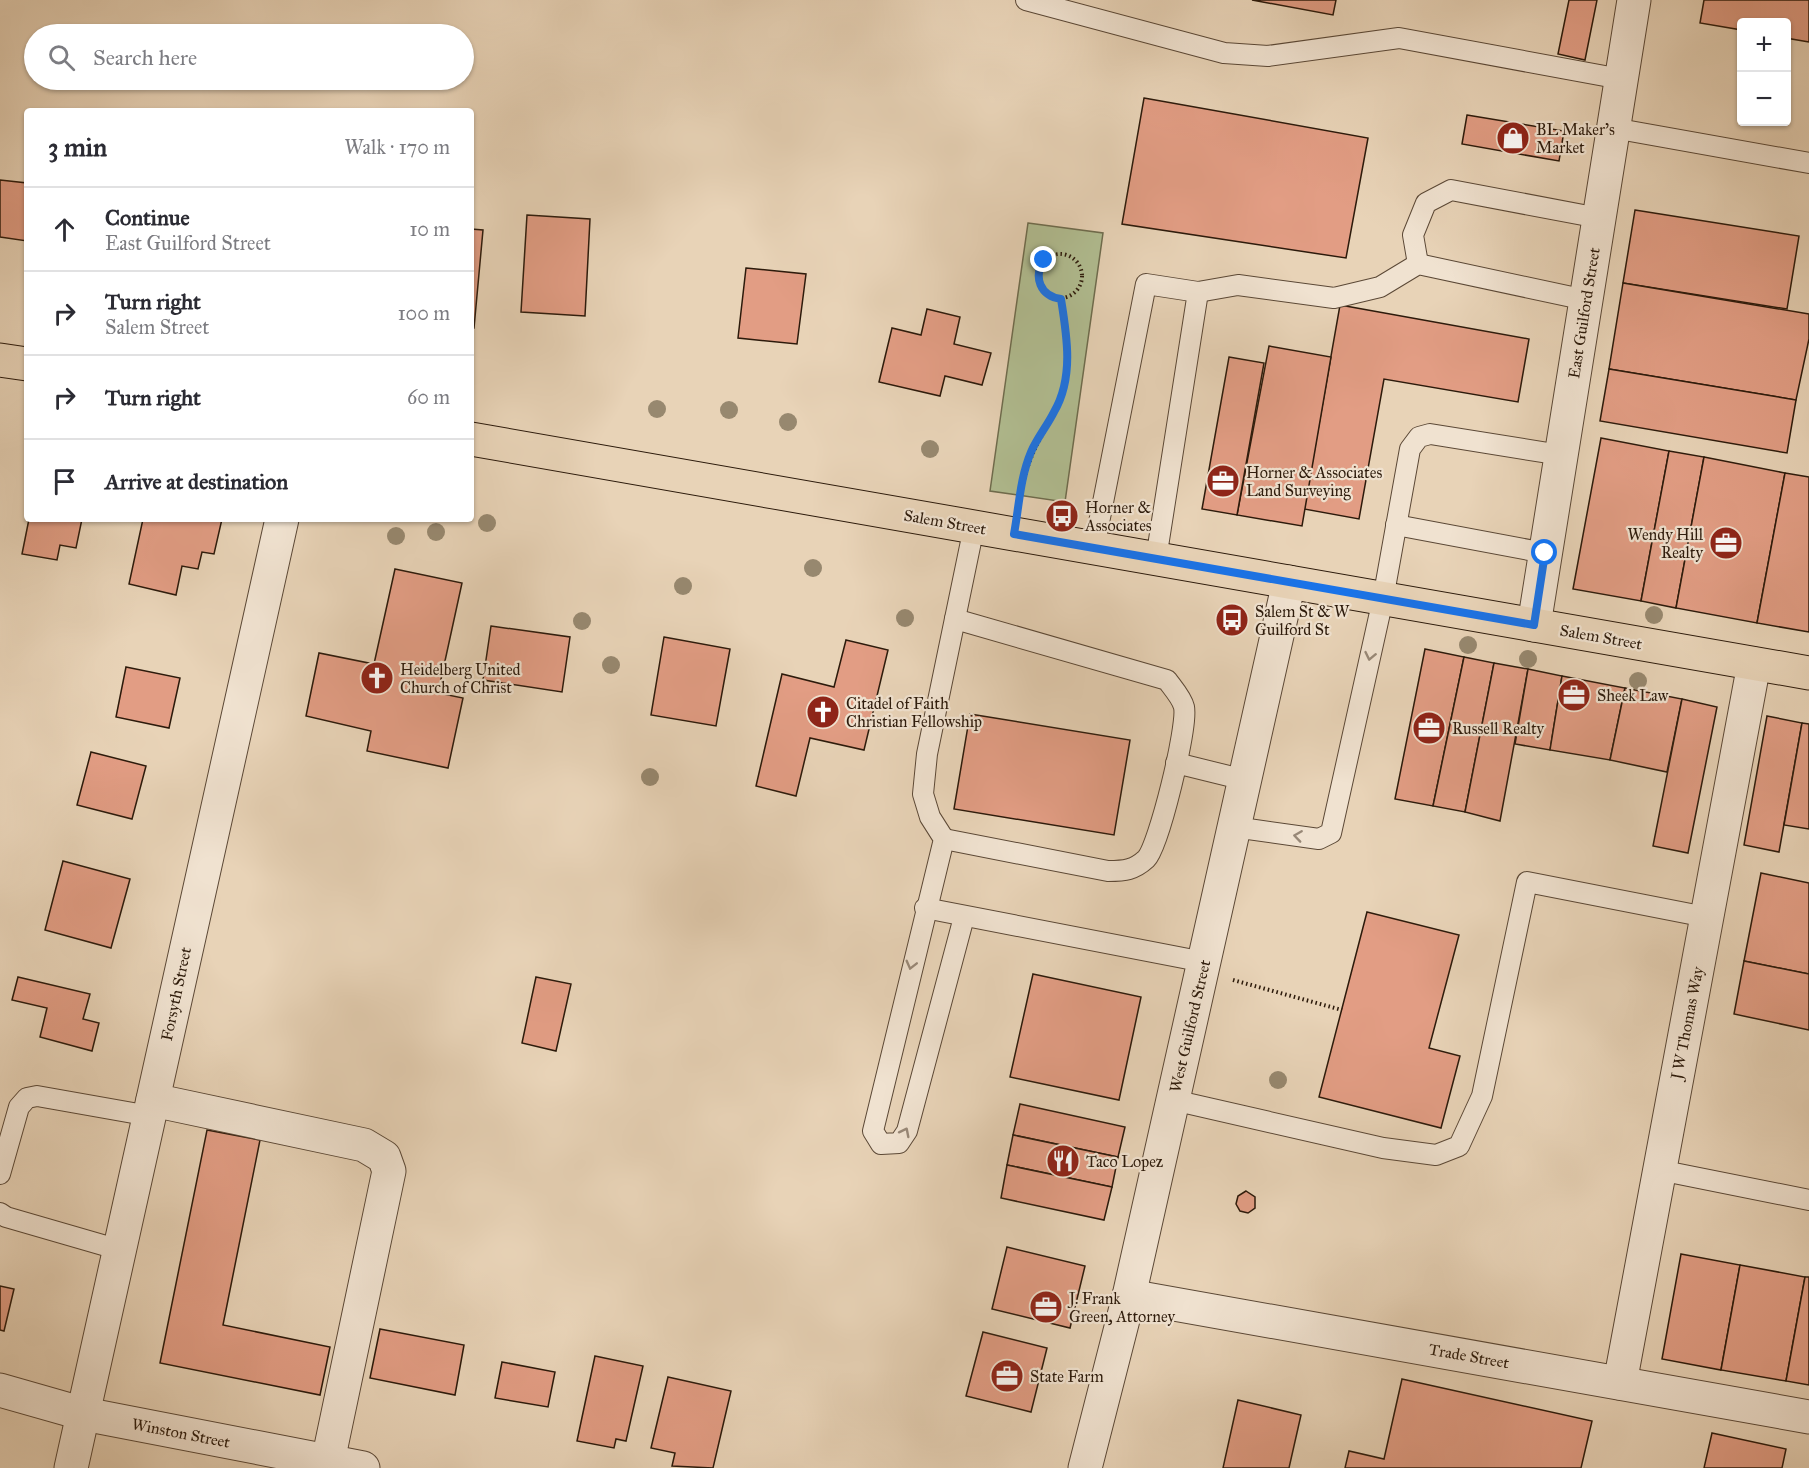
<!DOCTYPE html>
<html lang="en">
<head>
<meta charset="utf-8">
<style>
	:root { --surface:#fff; --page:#f7f7f7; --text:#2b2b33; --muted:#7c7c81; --line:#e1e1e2 }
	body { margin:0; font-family:"IM FELL Great Primer",serif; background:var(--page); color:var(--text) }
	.controls { position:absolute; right:18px; top:18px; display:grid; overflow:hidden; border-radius:6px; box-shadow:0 2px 4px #0004 }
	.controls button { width:54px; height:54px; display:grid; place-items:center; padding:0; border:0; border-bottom:2px solid var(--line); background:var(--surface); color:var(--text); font:30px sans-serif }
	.stop { position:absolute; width:18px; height:18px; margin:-14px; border:4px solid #1a73e8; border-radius:50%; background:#fff }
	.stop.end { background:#1a73e8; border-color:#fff; box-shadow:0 2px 6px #0008 }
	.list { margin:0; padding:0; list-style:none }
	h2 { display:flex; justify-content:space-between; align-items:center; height:78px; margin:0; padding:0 24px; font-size:26px }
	h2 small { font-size:20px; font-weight:400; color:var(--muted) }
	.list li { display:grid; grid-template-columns:39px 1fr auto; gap:18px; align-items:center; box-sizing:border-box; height:84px; padding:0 24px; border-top:2px solid var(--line) }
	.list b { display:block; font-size:22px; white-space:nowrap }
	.list p { margin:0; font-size:20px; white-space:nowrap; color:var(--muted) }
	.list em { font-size:20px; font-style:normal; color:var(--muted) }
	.icon { flex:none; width:33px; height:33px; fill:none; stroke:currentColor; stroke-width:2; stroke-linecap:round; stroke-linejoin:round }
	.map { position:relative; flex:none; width:1809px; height:1468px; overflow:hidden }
	.search { position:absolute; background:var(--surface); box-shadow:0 2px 4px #0004; left:24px; top:24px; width:450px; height:66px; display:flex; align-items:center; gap:15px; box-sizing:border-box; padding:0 21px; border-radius:33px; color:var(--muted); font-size:22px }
	.panel { position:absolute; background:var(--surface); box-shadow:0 2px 4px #0004; left:24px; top:108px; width:450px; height:414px; border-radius:6px }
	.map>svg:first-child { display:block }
	.green { fill:#b1be92; stroke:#6e6c4e; stroke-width:1.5 }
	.building { fill:#e29d84; stroke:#2c1a0b; stroke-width:1.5 }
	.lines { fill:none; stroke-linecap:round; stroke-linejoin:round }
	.lane-casing { stroke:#5b4836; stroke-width:22 }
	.street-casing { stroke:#5b4836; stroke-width:35 }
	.primary-casing { stroke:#2c1a0b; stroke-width:35 }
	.path { stroke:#2c1a0b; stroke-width:4; stroke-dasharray:1.5 3; stroke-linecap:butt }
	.lane { stroke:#f0e2d0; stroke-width:20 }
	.street { stroke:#f0e2d0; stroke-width:33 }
	.primary { stroke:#e8d3b7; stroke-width:33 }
	.tree { fill:#97886f }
	.oneway { stroke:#988877 }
	.route { stroke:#1a73e8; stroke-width:8 }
	.labels { text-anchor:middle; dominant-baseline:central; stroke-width:4.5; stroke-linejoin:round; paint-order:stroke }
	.poi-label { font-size:16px; fill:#2c1a0b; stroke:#f0e2d0; text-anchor:start }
	.street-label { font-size:16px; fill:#2c1a0b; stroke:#f0e2d0 }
</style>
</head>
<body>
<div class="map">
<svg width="1809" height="1468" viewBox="0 0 1809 1468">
	<rect width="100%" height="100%" fill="#e8d3b7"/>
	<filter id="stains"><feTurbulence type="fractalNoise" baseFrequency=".00333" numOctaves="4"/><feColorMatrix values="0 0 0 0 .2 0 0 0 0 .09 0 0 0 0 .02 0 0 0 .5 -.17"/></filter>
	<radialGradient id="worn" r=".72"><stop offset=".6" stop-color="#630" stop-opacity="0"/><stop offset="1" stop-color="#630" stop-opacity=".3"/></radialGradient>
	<path class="green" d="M1028,223L1103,233L1065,502L990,491Z"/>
	<g class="building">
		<path d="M1252,0H1336L1333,15Z"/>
		<path d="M1569,0H1597L1585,60L1558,54Z"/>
		<path d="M1704,0H1809V42L1786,38V22H1742V30L1700,23Z"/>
		<path d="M1144,98L1368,138L1346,258L1122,224Z"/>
		<path d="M1467,115L1564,131L1559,161L1462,144Z"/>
		<path d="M0,180L27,183V241L0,237Z"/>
		<path d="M1635,210L1799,236L1787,309L1623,283Z"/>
		<path d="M527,215L590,219L585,316L521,312Z"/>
		<path d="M471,229L483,230L474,328H471Z"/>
		<path d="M746,268L806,274L797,344L738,338Z"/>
		<path d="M1623,283L1809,314V339L1796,400L1609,369Z"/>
		<path d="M1340,305L1529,339L1518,402L1384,379L1359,519L1304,509Z"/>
		<path d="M927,309L960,317L954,344L991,353L982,385L945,376L940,396L879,382L892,328L921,335Z"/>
		<path d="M1269,346L1331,357L1302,526L1237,515Z"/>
		<path d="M1229,357L1264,363L1237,515L1202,509Z"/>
		<path d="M1609,369L1796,400L1787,453L1600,421Z"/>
		<path d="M1601,438L1669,451L1641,601L1573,589Z"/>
		<path d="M1669,451L1704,457L1676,608L1641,601Z"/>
		<path d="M1704,457L1785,473L1757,623L1676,608Z"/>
		<path d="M1785,473L1809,477V632L1757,623Z"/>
		<path d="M29,519H82L76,548L60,545L57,560L22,554Z"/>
		<path d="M143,519H222L214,554L202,552L198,569L182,566L176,595L129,584Z"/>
		<path d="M395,569L462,583L438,693L463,698L448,768L367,751L371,731L306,716L319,653L374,664Z"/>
		<path d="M491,626L570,637L562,692L483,680Z"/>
		<path d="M664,637L730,649L716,726L651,715Z"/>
		<path d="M846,640L888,650L864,750L810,738L796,796L756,786L782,674L834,687Z"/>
		<path d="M1425,649L1464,657L1433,806L1395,799Z"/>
		<path d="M1464,657L1494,663L1465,812L1433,806Z"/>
		<path d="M1494,663L1528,669L1500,821L1465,812Z"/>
		<path d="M126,667L180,678L169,728L116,717Z"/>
		<path d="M1528,669L1562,676L1550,750L1515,744Z"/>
		<path d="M1562,676L1625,688L1610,760L1550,750Z"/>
		<path d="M1625,688L1682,699L1667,772L1610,760Z"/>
		<path d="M1682,699L1717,707L1688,853L1653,846Z"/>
		<path d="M970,714L1130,740L1114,835L954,809Z"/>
		<path d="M1767,716L1802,723L1779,852L1744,845Z"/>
		<path d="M1802,723L1809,724V829L1784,825Z"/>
		<path d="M91,752L146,766L132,819L77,805Z"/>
		<path d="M63,861L130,879L111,948L45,930Z"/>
		<path d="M1761,873L1809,883V974L1744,961Z"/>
		<path d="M1367,912L1459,935L1429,1048L1460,1056L1441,1128L1319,1097Z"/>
		<path d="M1744,961L1809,974V1030L1734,1014Z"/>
		<path d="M1033,974L1141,997L1119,1100L1010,1077Z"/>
		<path d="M18,977L90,994L83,1019L99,1023L92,1051L40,1037L47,1008L12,1000Z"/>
		<path d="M536,977L571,984L556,1051L522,1043Z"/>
		<path d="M1020,1104L1125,1127L1118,1157L1013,1135Z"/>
		<path d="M207,1130L260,1140L223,1325L330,1347L320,1395L160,1363Z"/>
		<path d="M1013,1135L1118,1157L1112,1187L1007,1165Z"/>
		<path d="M1007,1165L1112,1187L1104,1220L1001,1198Z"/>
		<path d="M1246,1191L1255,1197V1208L1248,1213L1240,1211L1236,1204L1238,1196Z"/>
		<path d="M1007,1247L1085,1266L1070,1328L992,1309Z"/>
		<path d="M1681,1254L1740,1265L1721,1370L1662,1359Z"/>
		<path d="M1740,1265L1805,1277L1786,1381L1721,1370Z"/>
		<path d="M1805,1277H1809V1385L1786,1381Z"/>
		<path d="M0,1286L14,1289L4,1331L0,1330Z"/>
		<path d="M380,1329L464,1345L455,1395L370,1378Z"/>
		<path d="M983,1332L1047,1348L1031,1412L966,1396Z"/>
		<path d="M595,1356L643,1366L626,1441L616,1439L614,1448L577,1441Z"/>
		<path d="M502,1362L555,1372L548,1407L495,1398Z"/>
		<path d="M668,1377L731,1391L713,1468L672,1466L675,1453L651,1448Z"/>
		<path d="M1402,1379L1592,1421L1581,1468H1345L1349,1451L1384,1459Z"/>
		<path d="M1238,1400L1301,1415L1289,1468H1223Z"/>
		<path d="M1712,1433L1786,1449L1782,1468H1704Z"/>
	</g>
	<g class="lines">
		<g class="lane-casing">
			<g id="lane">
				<path d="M1026,0L1224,53L1268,56L1399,38L1621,79"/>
				<path d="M1613,128L1809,163"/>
				<path d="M1418,264L1413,235L1426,203L1451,190L1599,218"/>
				<path d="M1396,525L1545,553"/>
				<path d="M1094,548L1146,284L1198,292L1238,285L1334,298L1380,287L1418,264L1586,300"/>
				<path d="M1156,559L1198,292"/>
				<path d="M1176,763L1245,780"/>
				<path d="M1234,827L1319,839L1331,833L1383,599L1410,449L1419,437L1430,434L1561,455"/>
				<path d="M944,839L1108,871C1125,871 1134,870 1146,859C1159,846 1188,726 1184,707C1182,698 1172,687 1167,680L955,619"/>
				<path d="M925,908L1204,962"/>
				<path d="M964,917L907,1131L899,1143L881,1144L873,1131L944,839L930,817L923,794L927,754L974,527"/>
				<path d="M1173,1100L1383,1148L1436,1155L1459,1146L1482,1096L1527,882L1706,917"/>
				<path d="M1659,1170L1809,1200"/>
				<path d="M0,1174L19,1107L27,1098L37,1096L150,1116"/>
				<path d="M0,1213L6,1217L120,1250"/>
			</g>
		</g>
		<g class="street-casing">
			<g id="street">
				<path d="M1534,625L1634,0"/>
				<path d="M153,1100L364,1145L384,1157L389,1171L328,1461"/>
				<path d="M1129,1296L1809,1417"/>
				<path d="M1620,1383L1754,664"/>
				<path d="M0,1390L84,1414L363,1468"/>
				<path d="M71,1468L282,519"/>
				<path d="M1085,1468L1129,1296L1289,582"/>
			</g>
		</g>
		<g class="primary-casing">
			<g id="primary">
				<path d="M0,360L27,364"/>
				<path d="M471,439L1809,673"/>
			</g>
		</g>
		<g class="path">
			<circle cx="1060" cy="276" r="22"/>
			<path d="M1020,501C1027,458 1035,448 1055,412C1074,377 1067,336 1061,299"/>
			<path d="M1233,980L1342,1010"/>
		</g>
		<use href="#lane" class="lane"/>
		<use href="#street" class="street"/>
		<use href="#primary" class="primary"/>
	</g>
	<g class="tree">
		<circle cx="657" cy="409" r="9"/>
		<circle cx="729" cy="410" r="9"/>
		<circle cx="788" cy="422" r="9"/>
		<circle cx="930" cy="449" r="9"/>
		<circle cx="487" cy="523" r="9"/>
		<circle cx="436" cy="532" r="9"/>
		<circle cx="396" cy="536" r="9"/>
		<circle cx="813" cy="568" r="9"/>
		<circle cx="683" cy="586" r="9"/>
		<circle cx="1654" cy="615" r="9"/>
		<circle cx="905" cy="618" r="9"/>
		<circle cx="582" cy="621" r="9"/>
		<circle cx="1468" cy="645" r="9"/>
		<circle cx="1528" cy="659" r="9"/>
		<circle cx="611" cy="665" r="9"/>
		<circle cx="1638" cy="681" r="9"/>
		<circle cx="650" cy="777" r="9"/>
		<circle cx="1278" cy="1080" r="9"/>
	</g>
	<defs><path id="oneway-chevron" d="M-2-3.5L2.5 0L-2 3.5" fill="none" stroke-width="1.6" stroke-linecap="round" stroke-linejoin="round" transform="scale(1.5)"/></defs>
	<g class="oneway">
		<use href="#oneway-chevron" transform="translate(1370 656) rotate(102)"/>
		<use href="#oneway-chevron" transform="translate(1298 836) rotate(-172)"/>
		<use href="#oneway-chevron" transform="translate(911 965) rotate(104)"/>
		<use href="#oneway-chevron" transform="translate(905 1132) rotate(-63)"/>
	</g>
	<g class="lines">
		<path class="route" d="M1044,260C1033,277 1040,296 1061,299C1067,336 1074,378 1054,412C1047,426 1037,438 1031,452C1020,478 1019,507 1014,534L1534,625L1545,553"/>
	</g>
	<defs>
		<g id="shop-disc" transform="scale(1.725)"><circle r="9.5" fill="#8f2418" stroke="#f0e2d0"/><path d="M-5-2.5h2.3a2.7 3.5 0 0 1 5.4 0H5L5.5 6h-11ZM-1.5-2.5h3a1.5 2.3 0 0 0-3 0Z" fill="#fff"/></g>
		<g id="office-disc" transform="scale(1.725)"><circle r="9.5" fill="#8f2418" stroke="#f0e2d0"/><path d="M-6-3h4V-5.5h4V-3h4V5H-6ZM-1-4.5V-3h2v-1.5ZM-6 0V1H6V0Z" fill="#fff"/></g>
		<g id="bus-disc" transform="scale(1.725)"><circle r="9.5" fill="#8f2418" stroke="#f0e2d0"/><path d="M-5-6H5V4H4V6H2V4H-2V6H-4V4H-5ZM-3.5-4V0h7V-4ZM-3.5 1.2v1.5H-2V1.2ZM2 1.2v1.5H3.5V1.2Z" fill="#fff"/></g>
		<g id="church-disc" transform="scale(1.725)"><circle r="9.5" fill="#8f2418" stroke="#f0e2d0"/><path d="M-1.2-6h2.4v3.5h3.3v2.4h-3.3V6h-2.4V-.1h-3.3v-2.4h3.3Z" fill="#fff"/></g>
		<g id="restaurant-disc" transform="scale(1.725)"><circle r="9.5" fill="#8f2418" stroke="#f0e2d0"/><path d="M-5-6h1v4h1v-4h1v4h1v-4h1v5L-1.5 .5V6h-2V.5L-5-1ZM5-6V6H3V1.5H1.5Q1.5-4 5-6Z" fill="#fff"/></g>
	</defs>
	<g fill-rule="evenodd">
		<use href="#shop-disc" x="1513" y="138"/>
		<use href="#office-disc" x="1223" y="481"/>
		<use href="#bus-disc" x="1062" y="516"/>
		<use href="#office-disc" x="1726" y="543"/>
		<use href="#bus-disc" x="1232" y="620"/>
		<use href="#church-disc" x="377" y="678"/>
		<use href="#office-disc" x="1574" y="695"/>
		<use href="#church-disc" x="823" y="712"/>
		<use href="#office-disc" x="1429" y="728"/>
		<use href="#restaurant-disc" x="1063" y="1161"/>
		<use href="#office-disc" x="1046" y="1307"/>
		<use href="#office-disc" x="1007" y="1376"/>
	</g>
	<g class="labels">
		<g class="poi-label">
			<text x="1536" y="129">BL Maker's<tspan x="1536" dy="18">Market</tspan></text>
			<text x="1246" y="472">Horner &amp; Associates<tspan x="1246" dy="18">Land Surveying</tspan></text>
			<text x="1085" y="507">Horner &amp;<tspan x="1085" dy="18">Associates</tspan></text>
			<text x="1703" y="534" text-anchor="end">Wendy Hill<tspan x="1703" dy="18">Realty</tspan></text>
			<text x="1255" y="611">Salem St &amp; W<tspan x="1255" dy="18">Guilford St</tspan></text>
			<text x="400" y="669">Heidelberg United<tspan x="400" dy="18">Church of Christ</tspan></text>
			<text x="1597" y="695">Sheek Law</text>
			<text x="846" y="703">Citadel of Faith<tspan x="846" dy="18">Christian Fellowship</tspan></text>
			<text x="1452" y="728">Russell Realty</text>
			<text x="1086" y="1161">Taco Lopez</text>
			<text x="1069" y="1298">J. Frank<tspan x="1069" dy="18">Green, Attorney</tspan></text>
			<text x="1030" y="1376">State Farm</text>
		</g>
		<g class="street-label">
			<text transform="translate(1584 313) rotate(-81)">East Guilford Street</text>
			<text transform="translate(945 522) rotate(10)">Salem Street</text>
			<text transform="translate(1601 637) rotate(10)">Salem Street</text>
			<text transform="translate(176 994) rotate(-78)">Forsyth Street</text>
			<text transform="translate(1687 1023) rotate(-79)">J W Thomas Way</text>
			<text transform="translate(1190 1026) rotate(-77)">West Guilford Street</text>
			<text transform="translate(1469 1356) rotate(10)">Trade Street</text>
			<text transform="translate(181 1433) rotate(11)">Winston Street</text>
		</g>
	</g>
	<rect width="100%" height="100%" filter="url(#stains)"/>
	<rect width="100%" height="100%" fill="url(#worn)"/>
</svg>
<div class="controls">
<button>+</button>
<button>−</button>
</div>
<div class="stop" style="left:1545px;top:553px"></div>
<div class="stop end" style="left:1044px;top:260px"></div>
<div class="search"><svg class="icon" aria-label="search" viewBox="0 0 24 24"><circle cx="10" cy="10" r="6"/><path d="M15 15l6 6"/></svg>Search here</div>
<section class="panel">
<h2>3 min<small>Walk · 170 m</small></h2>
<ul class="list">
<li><svg class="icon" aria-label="ahead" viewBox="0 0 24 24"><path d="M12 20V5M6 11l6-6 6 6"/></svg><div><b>Continue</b><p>East Guilford Street</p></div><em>10 m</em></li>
<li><svg class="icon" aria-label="right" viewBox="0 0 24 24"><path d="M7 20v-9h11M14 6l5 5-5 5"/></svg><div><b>Turn right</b><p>Salem Street</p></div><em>100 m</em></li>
<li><svg class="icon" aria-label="right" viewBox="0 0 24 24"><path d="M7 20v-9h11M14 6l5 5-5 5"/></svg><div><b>Turn right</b></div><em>60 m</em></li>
<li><svg class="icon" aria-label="arrive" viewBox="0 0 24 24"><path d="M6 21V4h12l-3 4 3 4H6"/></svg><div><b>Arrive at destination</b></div></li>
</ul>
</section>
</div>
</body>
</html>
